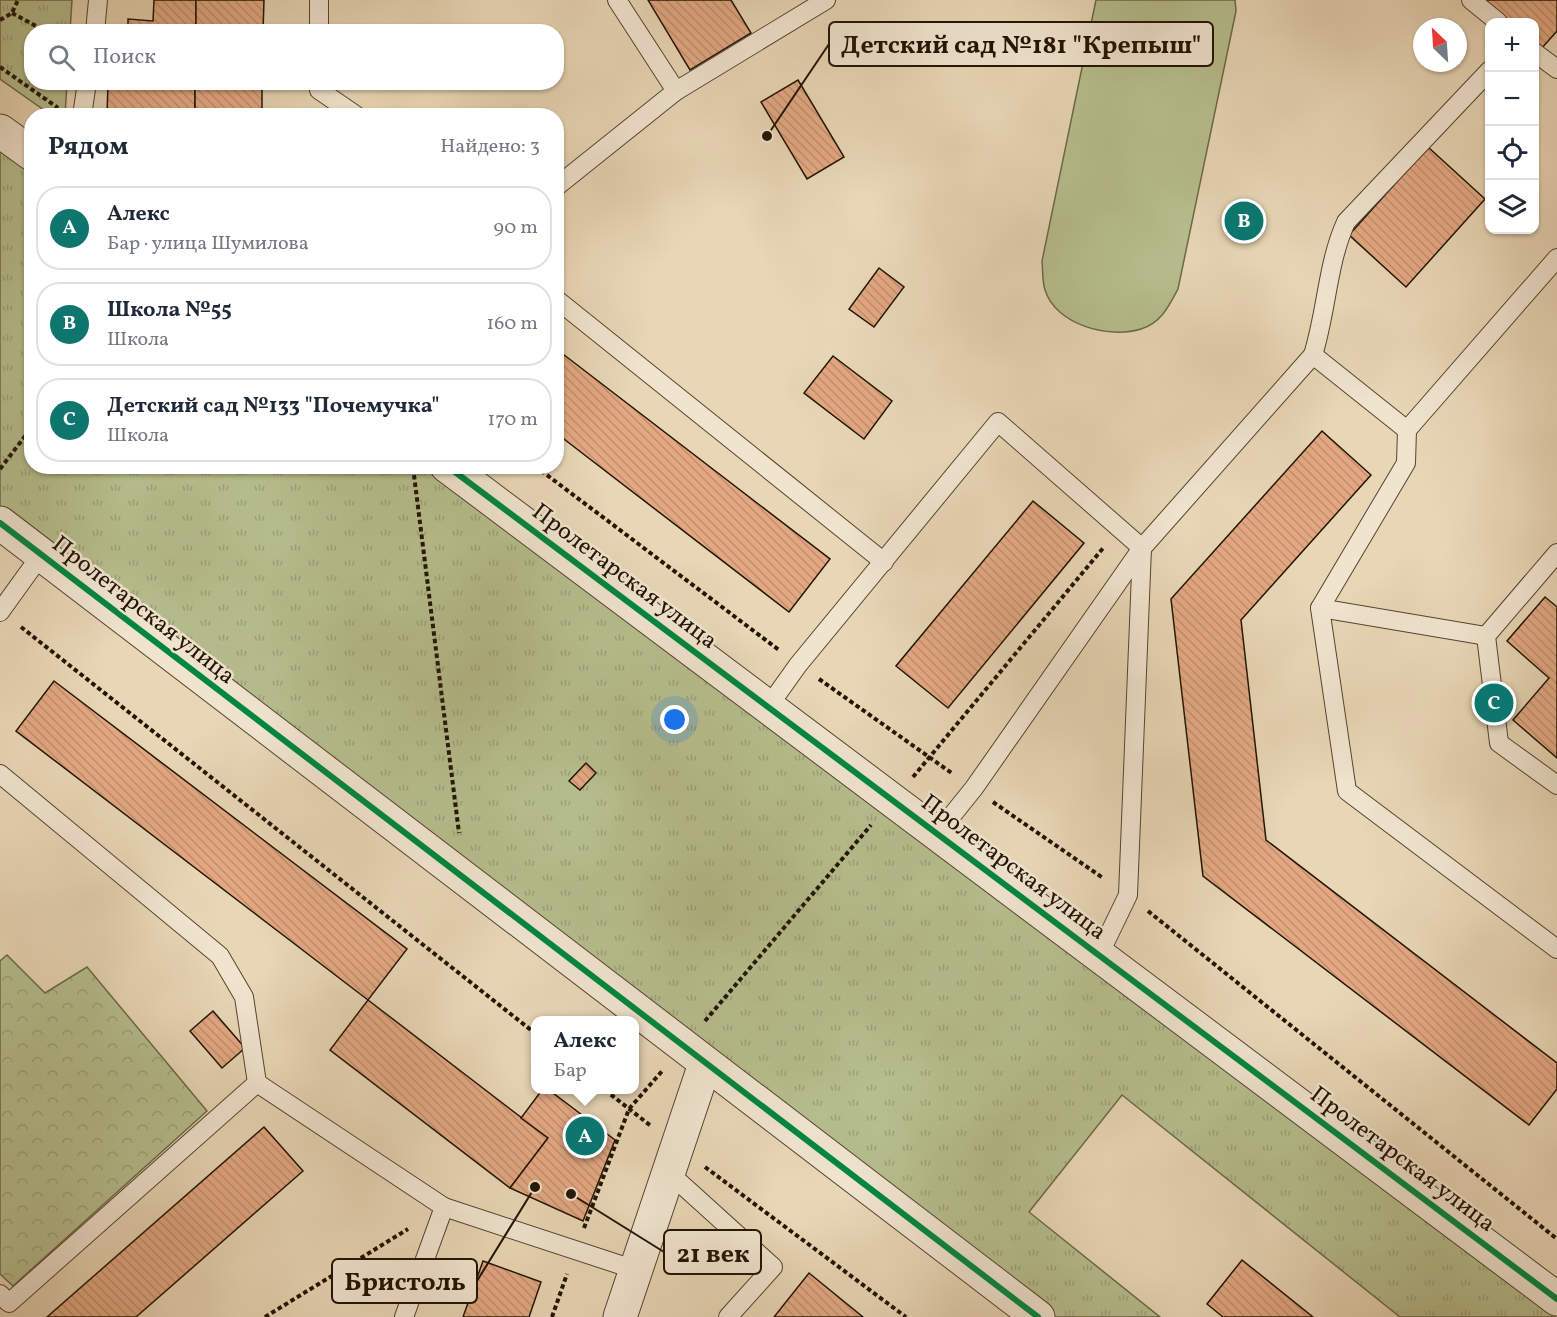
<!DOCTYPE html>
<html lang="ru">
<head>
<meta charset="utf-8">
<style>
	:root { --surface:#fff; --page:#f6f6f7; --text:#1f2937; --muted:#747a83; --line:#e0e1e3; --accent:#0f766e }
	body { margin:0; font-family:Vollkorn,serif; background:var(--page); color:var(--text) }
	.controls { position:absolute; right:18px; top:18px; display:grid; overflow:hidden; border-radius:12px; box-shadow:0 2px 4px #0004 }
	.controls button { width:54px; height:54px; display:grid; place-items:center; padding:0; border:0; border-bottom:2px solid var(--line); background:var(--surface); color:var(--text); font:30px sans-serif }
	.compass { position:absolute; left:1413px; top:18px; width:54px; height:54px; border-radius:50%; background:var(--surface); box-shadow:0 2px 4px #0004; rotate:335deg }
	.you { position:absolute; left:675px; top:720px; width:21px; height:21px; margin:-15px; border:4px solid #fff; border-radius:50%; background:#1a73e8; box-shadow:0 0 0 9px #1a73e833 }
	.badge { display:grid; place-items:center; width:39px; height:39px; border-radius:50%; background:var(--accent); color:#fff; font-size:20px; font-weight:700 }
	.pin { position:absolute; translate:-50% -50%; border:3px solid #fff; box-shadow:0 2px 6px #0006 }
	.popup { position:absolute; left:531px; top:1016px; width:108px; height:78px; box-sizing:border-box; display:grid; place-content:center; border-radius:12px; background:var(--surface); filter:drop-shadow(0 2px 4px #0005); font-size:20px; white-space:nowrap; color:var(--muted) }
	.popup b { font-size:22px; color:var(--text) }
	.popup::after { content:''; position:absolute; left:50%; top:100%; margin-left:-12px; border:12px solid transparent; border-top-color:var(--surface) }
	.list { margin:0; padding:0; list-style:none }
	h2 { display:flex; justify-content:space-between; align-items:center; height:78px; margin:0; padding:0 24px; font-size:26px }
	h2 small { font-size:20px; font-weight:400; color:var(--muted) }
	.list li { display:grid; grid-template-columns:39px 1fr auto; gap:18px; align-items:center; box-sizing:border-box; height:84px; margin:0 12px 12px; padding:0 12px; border:2px solid var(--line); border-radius:24px }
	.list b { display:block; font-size:22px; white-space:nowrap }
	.list p { margin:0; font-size:20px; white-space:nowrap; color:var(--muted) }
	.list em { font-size:20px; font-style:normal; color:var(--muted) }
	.icon { flex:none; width:33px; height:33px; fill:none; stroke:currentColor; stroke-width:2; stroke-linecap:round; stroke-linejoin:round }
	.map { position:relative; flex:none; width:1557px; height:1317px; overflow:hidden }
	.search { position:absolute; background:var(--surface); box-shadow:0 2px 4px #0004; left:24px; top:24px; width:540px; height:66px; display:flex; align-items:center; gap:15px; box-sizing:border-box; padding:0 21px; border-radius:24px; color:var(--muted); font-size:22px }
	.panel { position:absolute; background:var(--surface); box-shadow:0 2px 4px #0004; left:24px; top:108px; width:540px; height:366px; border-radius:24px }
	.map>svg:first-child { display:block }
	.grass { fill:url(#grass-tufts); stroke:#6c6948; stroke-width:1.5 }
	.forest { fill:url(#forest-crowns); stroke:#6c6948; stroke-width:1.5 }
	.pitch { fill:#b6be8d; stroke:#6c6948; stroke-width:1.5 }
	.building { fill:url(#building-back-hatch); stroke:#221404; stroke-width:1.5 }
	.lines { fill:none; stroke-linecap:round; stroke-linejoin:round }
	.service-casing { stroke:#544430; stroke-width:20 }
	.minor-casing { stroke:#544430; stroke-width:35 }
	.tertiary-casing { stroke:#544430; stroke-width:35 }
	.path { stroke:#221404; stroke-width:4; stroke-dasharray:4.5 3; stroke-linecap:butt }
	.service { stroke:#f0e4cf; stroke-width:18 }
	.minor { stroke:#f0e4cf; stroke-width:33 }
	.tertiary { stroke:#f0e4cf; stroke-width:33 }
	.cycleway-casing { stroke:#f0e4cf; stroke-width:10 }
	.cycleway { stroke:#00873e; stroke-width:6 }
	.labels { text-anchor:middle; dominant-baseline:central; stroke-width:5; stroke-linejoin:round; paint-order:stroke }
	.street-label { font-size:24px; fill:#221404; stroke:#f0e4cf }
	.leader { fill:none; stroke:#221404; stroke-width:2 }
	.callout-dot { fill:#221404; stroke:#f0e4cf; stroke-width:2 }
	.callout { fill:#f0e4cf; stroke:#221404; stroke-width:2 }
	.callout-label { font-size:26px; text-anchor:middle; font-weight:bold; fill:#221404 }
</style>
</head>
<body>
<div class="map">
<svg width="1557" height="1317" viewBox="0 0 1557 1317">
	<defs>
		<pattern id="grass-tufts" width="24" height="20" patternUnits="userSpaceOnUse" patternTransform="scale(1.5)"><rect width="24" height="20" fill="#b6be8d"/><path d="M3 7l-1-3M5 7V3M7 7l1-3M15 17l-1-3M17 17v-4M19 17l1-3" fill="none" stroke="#9ca278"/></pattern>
		<pattern id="forest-crowns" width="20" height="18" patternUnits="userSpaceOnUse" patternTransform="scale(1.5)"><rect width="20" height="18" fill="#b6be8d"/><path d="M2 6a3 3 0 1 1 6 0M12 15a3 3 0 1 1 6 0" fill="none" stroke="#9ca278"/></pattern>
		<pattern id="building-back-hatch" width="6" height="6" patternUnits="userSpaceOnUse" patternTransform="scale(1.5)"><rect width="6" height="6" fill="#e3a882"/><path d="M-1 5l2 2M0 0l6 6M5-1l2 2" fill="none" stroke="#c2906f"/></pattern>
	</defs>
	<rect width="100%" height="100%" fill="#e8d6b5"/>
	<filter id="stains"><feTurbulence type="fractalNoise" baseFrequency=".00333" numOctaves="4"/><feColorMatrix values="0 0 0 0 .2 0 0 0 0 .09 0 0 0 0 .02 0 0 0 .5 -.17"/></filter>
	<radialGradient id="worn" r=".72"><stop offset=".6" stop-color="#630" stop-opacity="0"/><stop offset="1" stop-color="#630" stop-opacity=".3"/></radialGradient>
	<g class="grass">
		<path d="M0,0H72L70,31L32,32V82L67,83L65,115H51L0,79Z"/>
		<path d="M0,142L31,165L32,466L440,467L1557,1312L1555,1317H1400L1122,1095L1029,1212L1160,1317H1039L0,522Z"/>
	</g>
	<path class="forest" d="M7,955L45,993L87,967L207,1111L13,1286L0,1274V961Z"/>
	<path class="pitch" d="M1096,0H1235L1236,11L1178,289C1169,306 1161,323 1141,329C1109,339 1056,325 1045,290C1042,281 1043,270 1042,261Z"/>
	<g class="building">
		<path d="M154,0H196V32H128V19L153,21Z"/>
		<path d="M196,0H264L263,32H196Z"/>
		<path d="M648,0H731L751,33L690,70Z"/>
		<path d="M1485,0H1557V31L1541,49L1534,43V22H1511Z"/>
		<path d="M798,80L844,157L807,179L761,102Z"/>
		<path d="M108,82H195V116H107Z"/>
		<rect x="195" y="82" width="67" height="34"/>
		<path d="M1428,147L1485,199L1406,287L1349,235Z"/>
		<path d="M879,268L904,287L874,327L849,309Z"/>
		<path d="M559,351L830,559L789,612L556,433V354Z"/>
		<path d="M833,356L892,401L864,439L804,393Z"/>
		<path d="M1322,431L1371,475L1241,620L1266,840L1557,1063V1089L1529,1125L1203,876L1171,599Z"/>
		<path d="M1033,501L1084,543L948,708L896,666Z"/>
		<path d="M1545,597L1557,607V758L1513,720L1549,678L1507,641Z"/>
		<path d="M54,681L407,949L368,1000L16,731Z"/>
		<path d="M586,763L596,773L580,790L569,781Z"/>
		<path d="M368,1000L548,1138L510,1188L330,1050Z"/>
		<path d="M213,1011L245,1048L222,1068L190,1031Z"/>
		<path d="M542,1090H549L615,1140L583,1221L510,1188L548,1138L521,1118Z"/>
		<path d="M264,1127L303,1171L136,1317H47Z"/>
		<path d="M1242,1260L1313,1317H1223L1207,1304Z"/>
		<path d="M483,1261L541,1282L529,1317H463Z"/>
		<path d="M809,1273L863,1317H774Z"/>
	</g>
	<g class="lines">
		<g class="service-casing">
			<g id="service">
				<path d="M1471,0L1498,22"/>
				<path d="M95,32L98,0"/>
				<path d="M319,32V0"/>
				<path d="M1534,52L1557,69"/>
				<path d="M319,82V90L357,116"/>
				<path d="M676,91L826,0"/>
				<path d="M82,116L87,82"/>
				<path d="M556,187L676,91L617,0"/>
				<path d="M556,299L884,562"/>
				<path d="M1313,355C1327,310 1327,264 1346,222L1490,70"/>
				<path d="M1407,430L1406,463L1320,608L1347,791L1557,949"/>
				<path d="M1557,553L1486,636L1499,743L1557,785"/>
				<path d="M1320,608L1486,636"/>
				<path d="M0,612L41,555"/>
				<path d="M768,707L798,665L998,422L1142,548L1313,355L1407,430L1557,258"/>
				<path d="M0,774L220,956L244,997L257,1083L9,1303L0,1294"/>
				<path d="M937,834L974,788L1142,548"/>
				<path d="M1099,955L1128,895L1142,548"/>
				<path d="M257,1083L444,1207"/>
				<path d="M668,1172L773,1267L728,1317"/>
				<path d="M404,1317L444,1207L636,1270"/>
			</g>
		</g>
		<g class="minor-casing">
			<path id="minor" d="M620,1317L705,1064"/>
		</g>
		<g class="tertiary-casing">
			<g id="tertiary">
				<path d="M0,131L32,154"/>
				<path d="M447,466L1557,1299"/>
				<path d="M0,523L1038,1317"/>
			</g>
		</g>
		<g class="path">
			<path d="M12,13L47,32"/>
			<path d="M0,20L12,13L18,0"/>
			<path d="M0,67L58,108"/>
			<path d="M535,466L779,650"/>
			<path d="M0,469L32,427"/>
			<path d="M414,475L459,833"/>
			<path d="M21,627L536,1034"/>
			<path d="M819,679L953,774"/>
			<path d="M913,777L1104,547"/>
			<path d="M993,802L1103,878"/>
			<path d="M1148,911L1557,1239"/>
			<path d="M705,1021L871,825"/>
			<path d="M605,1090L651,1126"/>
			<path d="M705,1167L906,1317"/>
			<path d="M584,1228L629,1109L663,1070"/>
			<path d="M265,1317L408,1229"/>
			<path d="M552,1317L567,1274"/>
		</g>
		<use href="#service" class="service"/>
		<use href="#minor" class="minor"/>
		<use href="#tertiary" class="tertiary"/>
		<g class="cycleway-casing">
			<g id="cycleway">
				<path d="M447,466L1557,1299"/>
				<path d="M0,523L1038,1317"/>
			</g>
		</g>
		<use href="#cycleway" class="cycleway"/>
	</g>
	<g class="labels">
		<g class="street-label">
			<text transform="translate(624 577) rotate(37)">Пролетарская улица</text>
			<text transform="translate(143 611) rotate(38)">Пролетарская улица</text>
			<text transform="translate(1013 868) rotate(37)">Пролетарская улица</text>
			<text transform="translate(1402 1160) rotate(37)">Пролетарская улица</text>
		</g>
	</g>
	<path class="leader" d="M767 136L829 44M571 1194L664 1252M535 1187L477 1281"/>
	<g class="callout-dot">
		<circle cx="767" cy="136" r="6"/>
		<circle cx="571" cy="1194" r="6"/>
		<circle cx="535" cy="1187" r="6"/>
	</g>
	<g class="callout">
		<rect x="829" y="22" width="384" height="44" rx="6"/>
		<rect x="664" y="1230" width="97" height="44" rx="6"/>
		<rect x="332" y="1259" width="145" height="44" rx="6"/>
	</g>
	<g class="callout-label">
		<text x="1021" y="53">Детский сад №181 "Крепыш"</text>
		<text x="713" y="1262">21 век</text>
		<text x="405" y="1290">Бристоль</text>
	</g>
	<rect width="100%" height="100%" filter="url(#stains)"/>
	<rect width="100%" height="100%" fill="url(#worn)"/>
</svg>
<div class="controls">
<button>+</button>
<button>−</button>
<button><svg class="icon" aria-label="locate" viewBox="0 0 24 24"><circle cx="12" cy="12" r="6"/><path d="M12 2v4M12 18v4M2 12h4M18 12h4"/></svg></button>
<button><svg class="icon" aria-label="layers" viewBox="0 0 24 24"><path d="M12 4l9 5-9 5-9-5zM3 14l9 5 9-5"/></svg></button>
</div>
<svg class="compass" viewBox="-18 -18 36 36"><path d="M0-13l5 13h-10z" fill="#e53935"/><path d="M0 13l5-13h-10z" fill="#747a83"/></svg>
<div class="you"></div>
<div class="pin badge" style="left:585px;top:1136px">A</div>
<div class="popup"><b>Алекс</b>Бар</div>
<div class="pin badge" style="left:1244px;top:221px">B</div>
<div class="pin badge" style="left:1494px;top:703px">C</div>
<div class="search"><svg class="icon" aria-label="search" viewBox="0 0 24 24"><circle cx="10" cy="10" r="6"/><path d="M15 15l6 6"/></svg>Поиск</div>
<section class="panel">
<h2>Рядом<small>Найдено: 3</small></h2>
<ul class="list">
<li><span class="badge">A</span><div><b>Алекс</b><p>Бар · улица Шумилова</p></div><em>90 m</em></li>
<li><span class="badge">B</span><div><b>Школа №55</b><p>Школа</p></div><em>160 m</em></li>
<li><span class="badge">C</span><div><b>Детский сад №133 &quot;Почемучка&quot;</b><p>Школа</p></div><em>170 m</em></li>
</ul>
</section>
</div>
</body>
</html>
